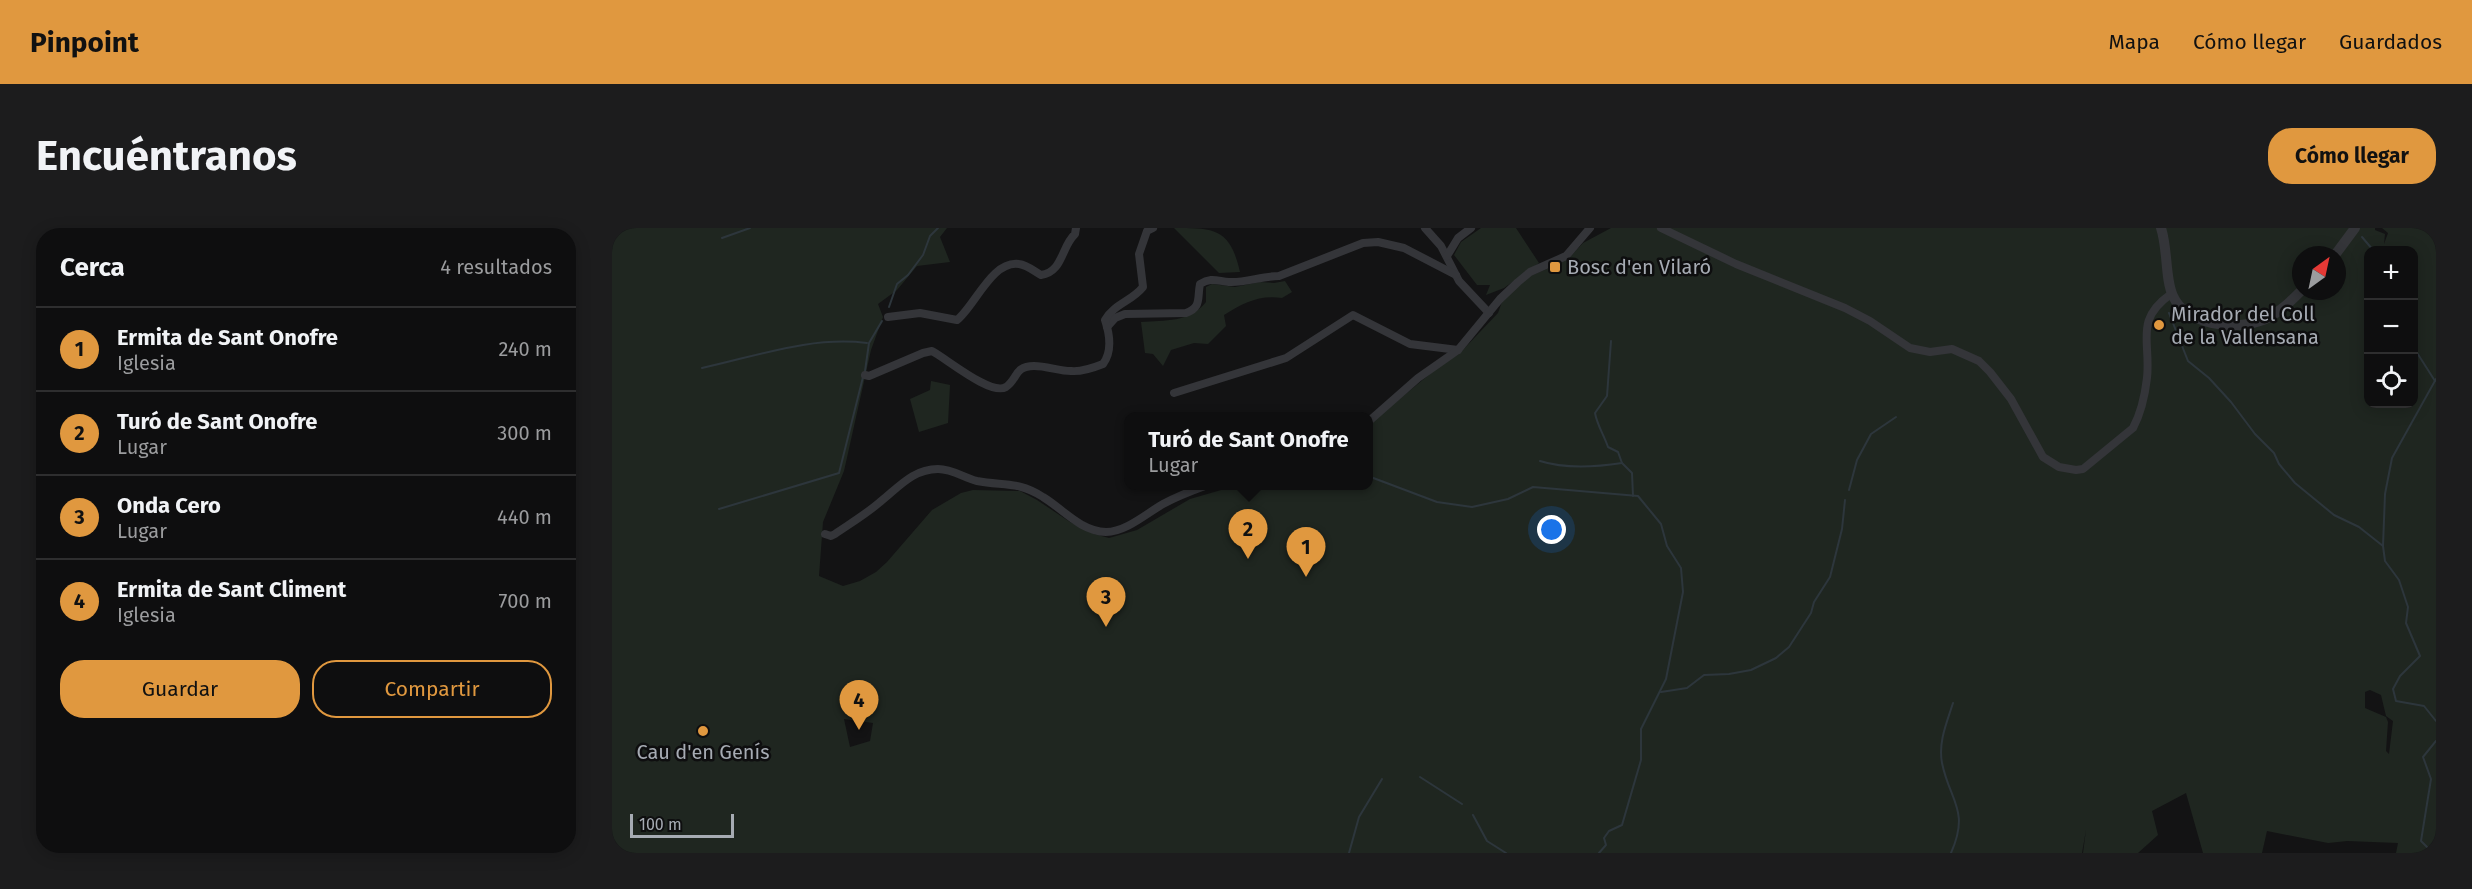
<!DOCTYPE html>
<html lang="es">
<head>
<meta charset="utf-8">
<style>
	:root { --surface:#0e0e0f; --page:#1c1c1d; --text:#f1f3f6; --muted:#9b9c9e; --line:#2e2e2f; --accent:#e0983f }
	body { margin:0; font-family:"Fira Sans",sans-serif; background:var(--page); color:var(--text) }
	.controls { position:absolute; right:18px; top:18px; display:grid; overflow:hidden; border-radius:12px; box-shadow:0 3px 15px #0003 }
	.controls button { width:54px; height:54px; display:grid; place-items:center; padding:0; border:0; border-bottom:2px solid var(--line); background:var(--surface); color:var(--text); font:30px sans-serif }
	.compass { position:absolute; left:1680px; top:18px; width:54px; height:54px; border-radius:50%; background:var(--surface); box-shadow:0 3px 15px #0003; rotate:33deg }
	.scale { position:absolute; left:18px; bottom:15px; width:104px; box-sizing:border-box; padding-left:6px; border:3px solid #a6abb3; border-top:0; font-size:16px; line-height:21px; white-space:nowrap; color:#a6abb3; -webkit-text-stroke:4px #0e0e0f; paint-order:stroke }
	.you { position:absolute; left:940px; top:302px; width:21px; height:21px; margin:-15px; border:4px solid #fff; border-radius:50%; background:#1a73e8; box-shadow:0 0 0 9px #1a73e833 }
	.badge { display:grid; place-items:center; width:39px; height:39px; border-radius:50%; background:var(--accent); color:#111; font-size:20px; font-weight:700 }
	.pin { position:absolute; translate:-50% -50px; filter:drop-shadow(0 2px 3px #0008) }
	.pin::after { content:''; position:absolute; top:32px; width:21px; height:18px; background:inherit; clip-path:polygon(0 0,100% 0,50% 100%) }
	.popup { position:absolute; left:512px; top:184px; width:249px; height:78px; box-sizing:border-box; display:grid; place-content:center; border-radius:12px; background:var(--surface); filter:drop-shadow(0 2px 4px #0005); font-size:20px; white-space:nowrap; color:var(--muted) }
	.popup b { font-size:22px; color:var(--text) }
	.popup::after { content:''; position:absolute; left:50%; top:100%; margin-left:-12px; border:12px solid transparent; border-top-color:var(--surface) }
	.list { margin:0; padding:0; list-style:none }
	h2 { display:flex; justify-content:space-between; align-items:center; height:78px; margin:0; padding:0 24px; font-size:26px }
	h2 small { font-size:20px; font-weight:400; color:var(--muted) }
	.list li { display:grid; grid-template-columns:39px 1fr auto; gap:18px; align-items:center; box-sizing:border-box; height:84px; padding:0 24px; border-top:2px solid var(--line) }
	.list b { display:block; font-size:22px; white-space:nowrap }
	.list p { margin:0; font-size:20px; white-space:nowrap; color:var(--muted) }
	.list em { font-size:20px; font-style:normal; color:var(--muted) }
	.actions { display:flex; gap:12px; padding:18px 24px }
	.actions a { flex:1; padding:14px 0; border:2px solid var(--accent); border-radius:24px; text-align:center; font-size:21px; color:var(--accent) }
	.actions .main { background:var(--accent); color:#111 }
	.icon { flex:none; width:33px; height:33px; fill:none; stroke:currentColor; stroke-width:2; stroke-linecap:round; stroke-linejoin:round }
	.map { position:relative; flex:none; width:1824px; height:625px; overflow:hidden; border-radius:24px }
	header { display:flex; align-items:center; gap:36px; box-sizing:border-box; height:84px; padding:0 30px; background:var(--accent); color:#111 }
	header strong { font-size:28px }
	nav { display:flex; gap:33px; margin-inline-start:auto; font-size:21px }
	.intro { display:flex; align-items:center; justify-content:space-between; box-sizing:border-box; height:144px; padding:0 36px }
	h1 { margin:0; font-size:42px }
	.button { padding:15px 27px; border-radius:24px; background:var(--accent); color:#111; font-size:21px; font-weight:700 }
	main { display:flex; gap:36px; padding:0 36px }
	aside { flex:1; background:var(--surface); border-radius:24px; box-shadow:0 3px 15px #0003 }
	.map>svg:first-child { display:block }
	.green { fill:#1f2620; fill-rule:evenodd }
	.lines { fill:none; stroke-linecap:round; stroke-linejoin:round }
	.stream { stroke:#2d363c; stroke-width:2 }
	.minor { stroke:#343539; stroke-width:8 }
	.tertiary { stroke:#343539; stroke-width:10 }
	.poi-dot { fill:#e0983f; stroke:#0e0e0f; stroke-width:2 }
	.labels { text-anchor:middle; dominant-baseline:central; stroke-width:5; stroke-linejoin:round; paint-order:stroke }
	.poi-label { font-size:20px; fill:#a6abb3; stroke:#0e0e0f; text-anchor:start }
</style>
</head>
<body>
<header>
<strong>Pinpoint</strong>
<nav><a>Mapa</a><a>Cómo llegar</a><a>Guardados</a></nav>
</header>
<div class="intro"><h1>Encuéntranos</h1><a class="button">Cómo llegar</a></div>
<main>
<aside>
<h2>Cerca<small>4 resultados</small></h2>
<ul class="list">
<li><span class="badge">1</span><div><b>Ermita de Sant Onofre</b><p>Iglesia</p></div><em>240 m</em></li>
<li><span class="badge">2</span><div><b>Turó de Sant Onofre</b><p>Lugar</p></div><em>300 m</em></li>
<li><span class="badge">3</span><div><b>Onda Cero</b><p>Lugar</p></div><em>440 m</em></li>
<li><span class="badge">4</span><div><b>Ermita de Sant Climent</b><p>Iglesia</p></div><em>700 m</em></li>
</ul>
<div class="actions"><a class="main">Guardar</a><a>Compartir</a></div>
</aside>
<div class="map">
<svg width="1824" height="625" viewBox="0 0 1824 625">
	<rect width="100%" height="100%" fill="#131314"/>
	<g class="green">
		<path d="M0,0H335L328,9L338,34L305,38L285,62L266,76L271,89L259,122L232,243L211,294L207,348L231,358L248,353L264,344L275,334L320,282L349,265L361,262L408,263L425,272L458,294L482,306L497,310L525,302L578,271L623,258H756V197L824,141L847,126L886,85L891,71L916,49L944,37L957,30L971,15L999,0H1763V2L1773,6L1772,16L1776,5L1770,0H1824V625H1784L1786,615L1735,613L1716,615L1655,603L1650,625H1591L1574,565L1540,583L1546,607L1526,625H1471L1474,602L1470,625H0ZM1756,22H1802V176H1756ZM1689,27H1725V63H1689ZM1758,462L1769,467L1774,488L1781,493L1777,526L1774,523L1776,494L1774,489L1753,480V464ZM232,491L261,495L258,513L238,519Z"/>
		<path d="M562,0C602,0 618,0 628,44L607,45Z"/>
		<path d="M869,0H904L927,35L892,60L874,67L878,57H865L842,27L849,14Z"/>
		<path d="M673,53L680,64L670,70C646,67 632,75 612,87L614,98L596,116L582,115L559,122L551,138L541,126L533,125L529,94C553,92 577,95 594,74V59L600,56L623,59L648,54L662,55Z"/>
		<path d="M319,153L338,157L336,195L307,204L298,171L318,162Z"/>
	</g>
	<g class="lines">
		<g class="stream">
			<path d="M1750,9L1761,22"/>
			<path d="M110,10L138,0"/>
			<path d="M277,79L285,56L296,47L311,27L318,8L326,0"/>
			<path d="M1557,85L1576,133L1597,150L1619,174L1643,206L1662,225L1667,236L1683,255L1722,287L1747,299L1771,318"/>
			<path d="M999,113L995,168L983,185C985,197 992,207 996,219L1006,224L1010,235L1020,245L1021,268"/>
			<path d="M1802,120L1823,153"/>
			<path d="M90,140C145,128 199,108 255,115"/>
			<path d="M253,143L257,115L270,93"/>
			<path d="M1824,151L1780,230L1773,266L1771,318L1773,333L1787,352L1796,379L1794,395L1808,428L1788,448L1781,461L1784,473L1812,478L1824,493"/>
			<path d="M928,233C953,241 984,239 1010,235"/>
			<path d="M756,248L825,274L860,279L896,271L921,259L1026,268L1049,296L1055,318L1069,340L1071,364L1054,451L1029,501V532L1010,597L997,603L992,610L994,617L987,625"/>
			<path d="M1237,262L1245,232L1259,206L1284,189"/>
			<path d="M107,281L227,245L251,149"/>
			<path d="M1049,464L1075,460L1092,447L1117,446L1139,442L1164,430L1177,419L1199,385L1202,374L1218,349L1230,301L1233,272"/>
			<path d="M808,549L850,576"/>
			<path d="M861,587L875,613L894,625"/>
			<path d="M737,625L747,589L770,551"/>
			<path d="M1339,625C1358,582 1338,574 1330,535C1326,514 1335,494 1341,475"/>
			<path d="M1821,625L1809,613L1819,551L1811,529L1824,513"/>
		</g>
		<g class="minor">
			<path d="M813,0L829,18L847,53L877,85"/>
			<path d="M1049,0L1124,36L1233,80L1258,93L1298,120L1318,124L1340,121L1367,133L1378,144L1399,171L1431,229L1447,239L1464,242L1471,241L1521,200C1529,185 1533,167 1535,150C1539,113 1522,92 1559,66"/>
			<path d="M835,28L846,10L859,0"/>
			<path d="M276,89L308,85L345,92C363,78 380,32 407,36C415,37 422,43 429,47C451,44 449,19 463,6L464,0"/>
			<path d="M495,99L503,90L513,86L574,85C590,79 585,70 588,56C599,49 605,53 617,54C633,55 650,48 667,48L751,15L766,14L792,20L844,47"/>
			<path d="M253,147L257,148L311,125L320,123C335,131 379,168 394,159C406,151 402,138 422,138C435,138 447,143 459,143C470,144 481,140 491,136C500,124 498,107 493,92C502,76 520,73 531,59L527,26L535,3L541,0"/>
			<path d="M562,165L674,130L741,87L798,116L846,122"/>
			<path d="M756,194L806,150L846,122L888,71L906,54L918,44L954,28L978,0"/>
			<path d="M213,306L219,308L223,306C239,295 254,286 268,274C287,259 301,241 326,241C341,241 352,250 365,253C392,258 406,253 431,269C451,281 468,303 494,304C514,304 535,285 551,276C564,269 579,263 593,258"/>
		</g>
		<g class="tertiary">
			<path d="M1549,0C1556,21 1553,52 1561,68C1574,97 1621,102 1648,93C1664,88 1678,74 1689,63"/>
			<path d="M1723,27L1743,0"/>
		</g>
	</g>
	<g class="poi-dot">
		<rect x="937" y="33" width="12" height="12" rx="3"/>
		<circle cx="1547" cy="97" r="6"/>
		<circle cx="91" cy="503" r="6"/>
	</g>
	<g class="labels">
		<g class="poi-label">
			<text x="955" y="39">Bosc d'en Vilaró</text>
			<text x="1559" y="86">Mirador del Coll<tspan x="1559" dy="23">de la Vallensana</tspan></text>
			<text x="91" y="524" text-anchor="middle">Cau d'en Genís</text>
		</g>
	</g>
</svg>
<div class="controls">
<button>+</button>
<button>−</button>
<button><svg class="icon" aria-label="locate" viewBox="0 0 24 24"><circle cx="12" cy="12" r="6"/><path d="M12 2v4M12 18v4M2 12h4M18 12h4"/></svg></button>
</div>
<svg class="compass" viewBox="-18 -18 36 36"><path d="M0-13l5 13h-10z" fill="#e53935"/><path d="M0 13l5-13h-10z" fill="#9b9c9e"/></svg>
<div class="scale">100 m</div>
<div class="you"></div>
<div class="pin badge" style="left:694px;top:349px">1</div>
<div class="pin badge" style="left:636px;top:331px">2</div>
<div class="popup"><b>Turó de Sant Onofre</b>Lugar</div>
<div class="pin badge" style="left:494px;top:399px">3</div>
<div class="pin badge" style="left:247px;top:502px">4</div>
</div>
</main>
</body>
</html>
